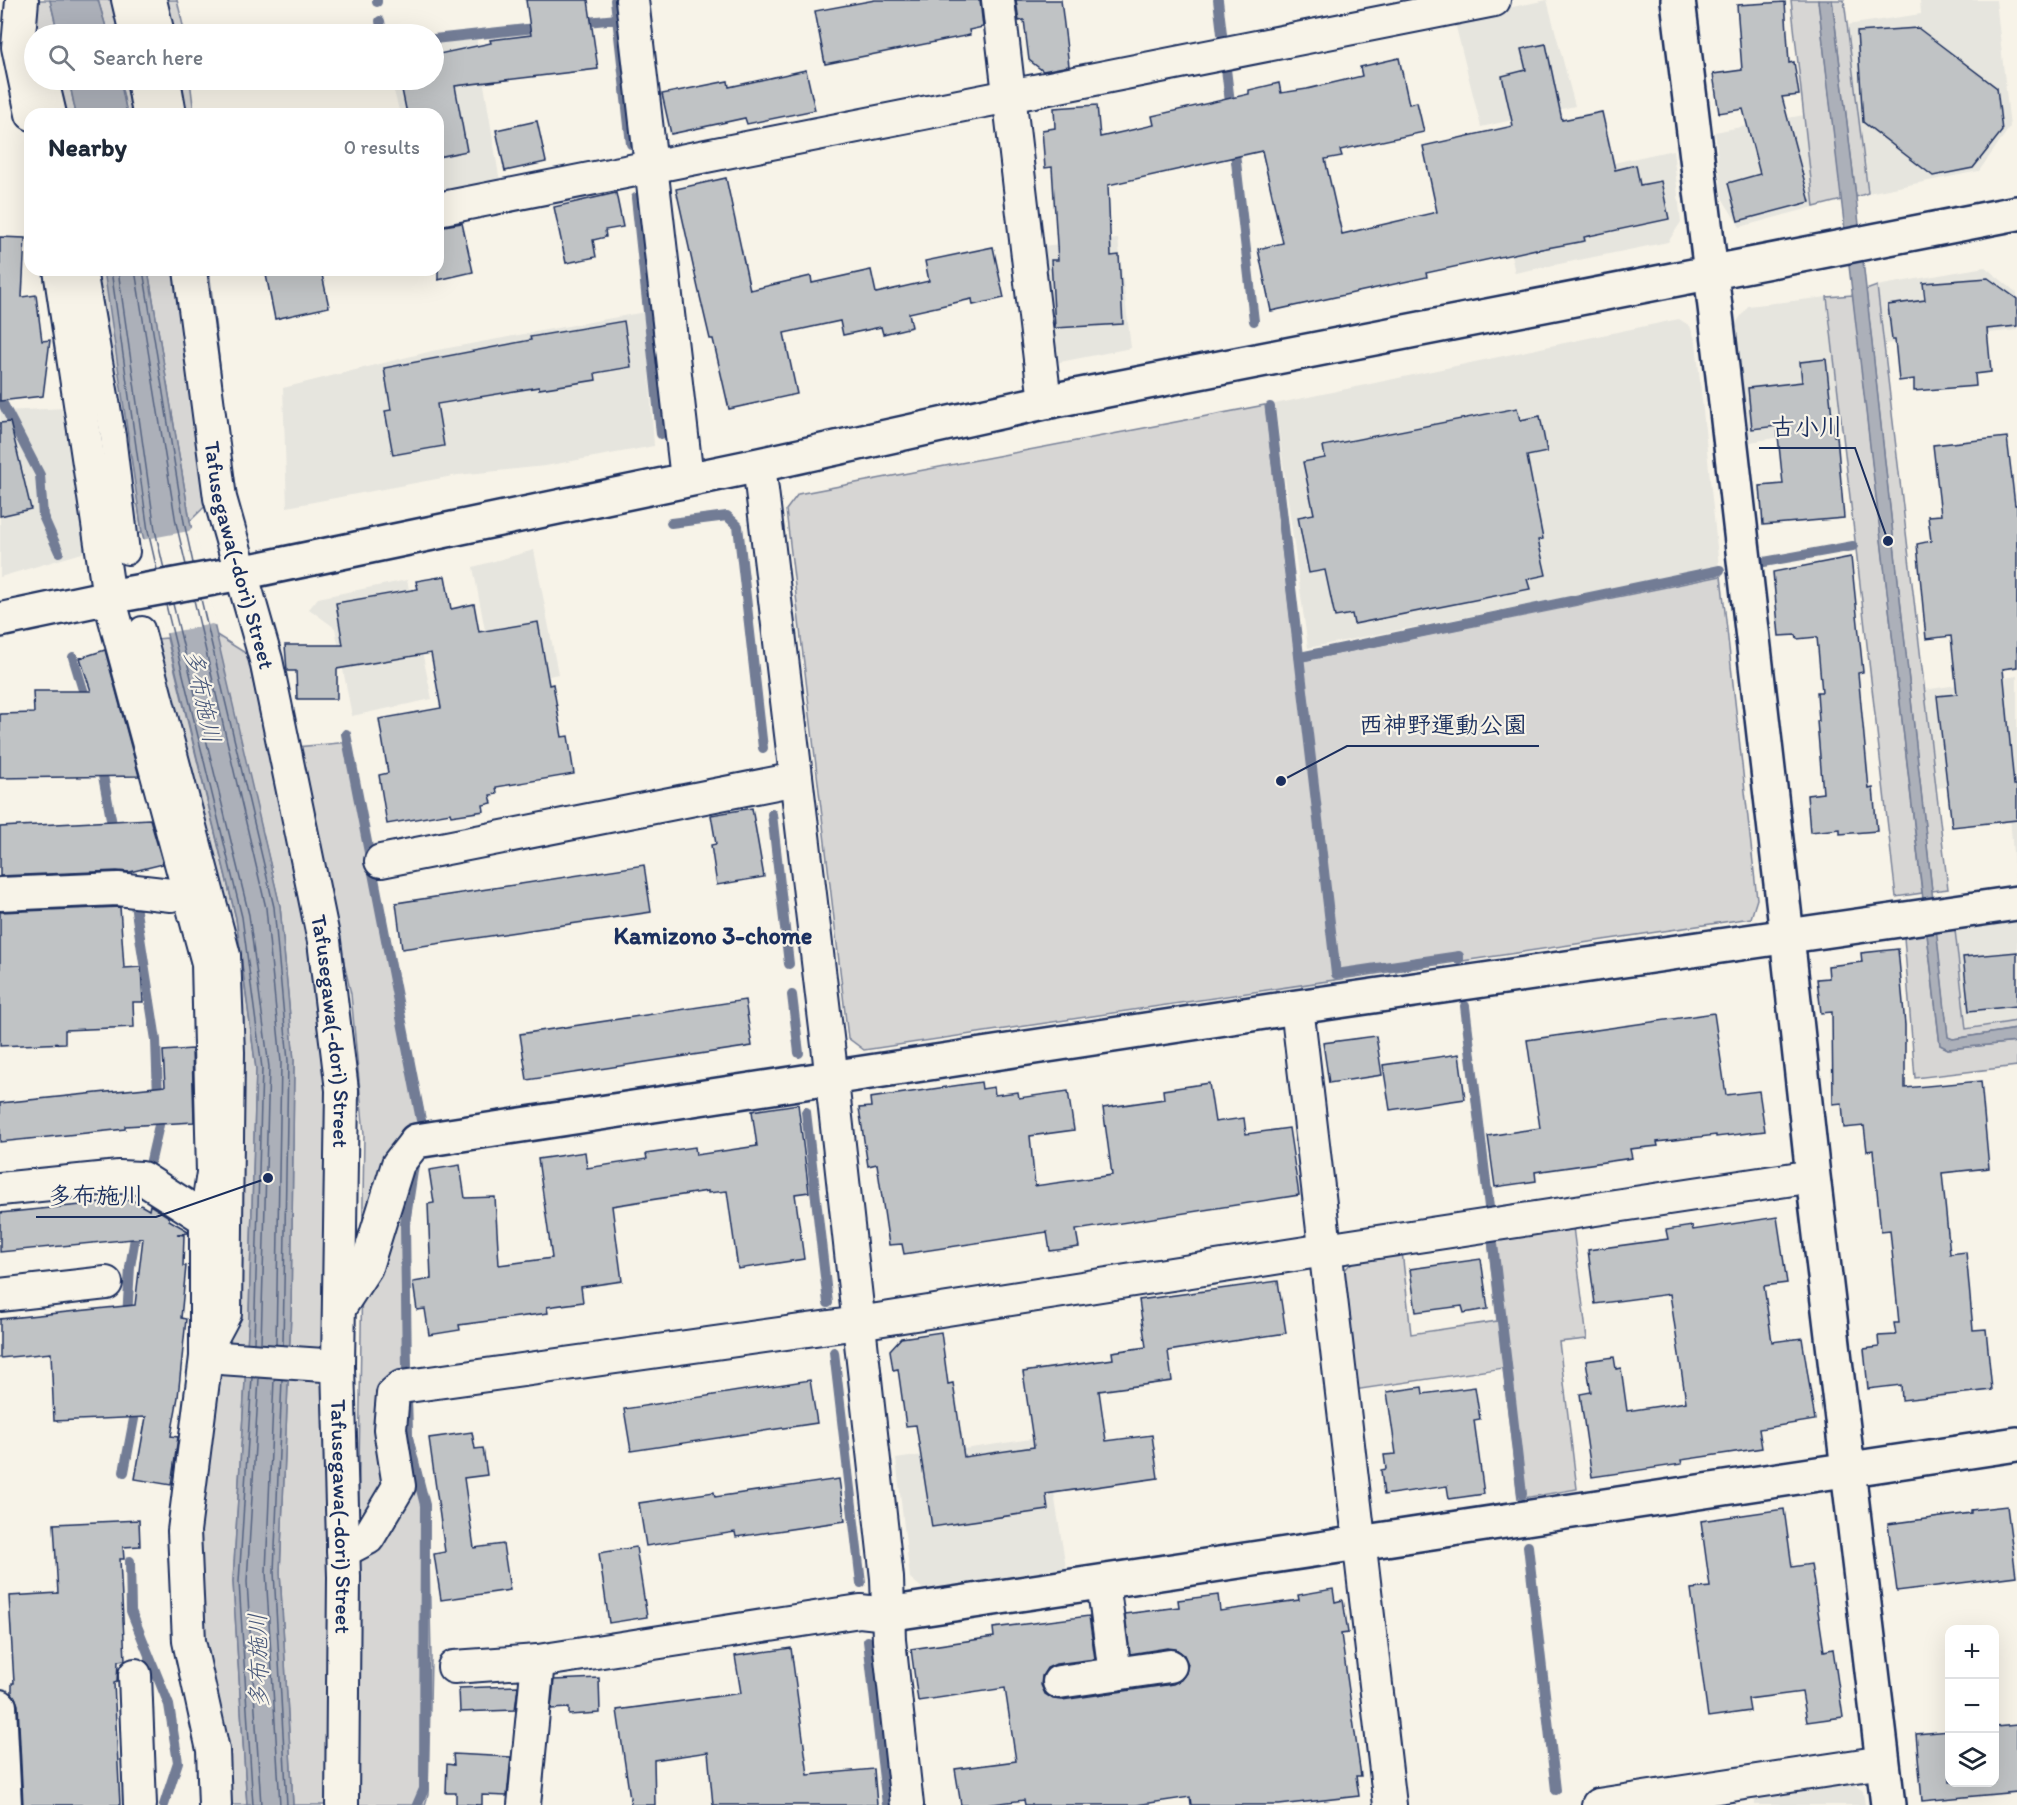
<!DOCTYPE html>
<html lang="en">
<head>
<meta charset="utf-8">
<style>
	:root { --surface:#fff; --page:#f6f6f7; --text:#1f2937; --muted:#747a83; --line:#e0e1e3 }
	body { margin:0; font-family:Itim,"Klee One",sans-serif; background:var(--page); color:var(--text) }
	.controls { position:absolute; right:18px; bottom:18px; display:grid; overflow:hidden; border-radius:12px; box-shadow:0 6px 24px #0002 }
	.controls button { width:54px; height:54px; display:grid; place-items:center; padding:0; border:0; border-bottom:2px solid var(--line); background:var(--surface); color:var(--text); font:30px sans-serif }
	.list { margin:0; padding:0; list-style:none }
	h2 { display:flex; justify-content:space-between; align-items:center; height:78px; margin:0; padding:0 24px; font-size:26px }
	h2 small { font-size:20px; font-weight:400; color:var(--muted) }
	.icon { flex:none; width:33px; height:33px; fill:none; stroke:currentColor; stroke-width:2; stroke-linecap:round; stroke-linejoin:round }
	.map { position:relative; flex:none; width:2017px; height:1805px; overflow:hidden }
	.search { position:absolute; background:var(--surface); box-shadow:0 6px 24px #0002; left:24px; top:24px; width:420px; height:66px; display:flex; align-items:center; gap:15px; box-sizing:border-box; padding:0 21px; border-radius:33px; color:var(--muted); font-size:22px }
	.panel { position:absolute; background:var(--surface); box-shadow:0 6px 24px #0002; left:24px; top:108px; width:420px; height:168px; border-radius:18px }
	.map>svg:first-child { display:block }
	.built { fill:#e6e5de }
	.green { fill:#d7d6d4; stroke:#798299; stroke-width:1.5 }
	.water { fill:#acb0b9; stroke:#727c95; stroke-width:1.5 }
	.pier { fill:#f7f3e8 }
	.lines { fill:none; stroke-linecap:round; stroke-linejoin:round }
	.shore { stroke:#556382; stroke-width:1.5 }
	.stream { stroke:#727c95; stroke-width:10 }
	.building { fill:#c0c3c5; stroke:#1b2f5e; stroke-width:1.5 }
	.pedestrian-casing { stroke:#1b2f5e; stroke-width:28 }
	.minor-casing { stroke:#1b2f5e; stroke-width:36 }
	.tertiary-casing { stroke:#1b2f5e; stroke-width:38 }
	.pedestrian { stroke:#f7f3e8; stroke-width:24 }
	.minor { stroke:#f7f3e8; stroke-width:32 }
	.tertiary { stroke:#f7f3e8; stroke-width:33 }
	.labels { text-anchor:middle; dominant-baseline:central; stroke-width:4.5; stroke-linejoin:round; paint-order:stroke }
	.street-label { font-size:22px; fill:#1b2f5e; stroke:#f7f3e8 }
	.water-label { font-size:24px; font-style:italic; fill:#465679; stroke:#f7f3e8 }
	.neighbourhood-label { font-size:24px; font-weight:bold; fill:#1b2f5e; stroke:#f7f3e8 }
	.leader { fill:none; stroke:#1b2f5e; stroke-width:2 }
	.callout-dot { fill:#1b2f5e; stroke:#f7f3e8; stroke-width:2 }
	.callout-label { font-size:24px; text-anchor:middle; font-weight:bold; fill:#1b2f5e; stroke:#f7f3e8; stroke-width:4.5; stroke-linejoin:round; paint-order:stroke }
</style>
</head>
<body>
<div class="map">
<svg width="2017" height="1805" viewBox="0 0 2017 1805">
	<rect width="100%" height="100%" fill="#f7f3e8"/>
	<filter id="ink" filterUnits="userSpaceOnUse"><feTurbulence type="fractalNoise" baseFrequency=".0167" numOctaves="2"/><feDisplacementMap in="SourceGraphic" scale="12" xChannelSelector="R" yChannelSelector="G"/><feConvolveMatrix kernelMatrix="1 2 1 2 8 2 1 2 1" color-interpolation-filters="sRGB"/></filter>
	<g filter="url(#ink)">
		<g class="built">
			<path d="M1547,0L1575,106L1481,127L1454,19Z"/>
			<path d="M1920,0H1996L2010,127L1979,171L1868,193L1847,25L1921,14Z"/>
			<path d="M476,36L500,182L438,195V114H400L391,80H434V41Z"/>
			<path d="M1804,115L1814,207L1740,227L1722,198L1715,132Z"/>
			<path d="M1673,150L1681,222L1668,242L1515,273L1500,205L1549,177Z"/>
			<path d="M1118,239L1131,348L1055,363L1040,246Z"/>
			<path d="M1985,267L2017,293V330L1884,344L1877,286Z"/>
			<path d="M1827,297L1842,428L1750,442L1736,323L1748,306Z"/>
			<path d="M645,312L654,446L545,466L458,475L287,507L283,388L432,351Z"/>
			<path d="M1679,319L1690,326L1696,342L1719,567L1308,648L1275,404Z"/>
			<path d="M0,405L4,411L66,408L89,551L0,577Z"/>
			<path d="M534,550L558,674L496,688L473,567Z"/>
			<path d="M407,580L432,699L352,716L335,628L309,609L318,598Z"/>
			<path d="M2017,676V878H2015L2007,780L1936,788L1924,690Z"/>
			<path d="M2017,921V1021L1966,1029L1955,930Z"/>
			<path d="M1045,1437L1066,1568L923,1589L910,1578L896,1459Z"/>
			<path d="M1849,1779L1863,1791L1865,1805H1755L1754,1795Z"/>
		</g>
		<g class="green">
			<path d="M32,0H50L58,34H34V76Z"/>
			<path d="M98,0H177L185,34H108Z"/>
			<path d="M1791,0H1818L1842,200L1814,207Z"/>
			<path d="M1832,0H1844L1868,193L1856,197Z"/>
			<path d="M35,80H69L76,114H43Z"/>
			<path d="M120,80H190L194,114H127Z"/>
			<path d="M74,270H104L108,288L142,532L118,542Z"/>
			<path d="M148,270H209L233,479L190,521Z"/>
			<path d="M1877,286L1948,889L1932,891L1866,290Z"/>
			<path d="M1853,295L1922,893L1896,897L1827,297Z"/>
			<path d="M1265,405L1296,662L1721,576L1757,899L1751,918L864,1050L848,1038L786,510L798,494Z"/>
			<path d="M215,634L247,654L310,938L329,1089L328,1805H293L280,1572L291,1313L294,1061L280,906Z"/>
			<path d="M167,638L236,918L256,1069L249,1315L233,1581L247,1805H231L230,1759L206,1651L199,1548L213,1403L219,955L133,641Z"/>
			<path d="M350,742L426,1126L417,1155L408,1225L412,1436L428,1504L431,1658L428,1795L425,1805H354L364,1134L351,994L296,747Z"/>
			<path d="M1955,930L1966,1029L2017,1021V1029L1953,1039L1948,1038L1936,932Z"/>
			<path d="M1927,934L1940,1045L1948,1049L2017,1042V1066L1915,1078L1904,937Z"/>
			<path d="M1573,1227L1587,1339L1559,1342L1577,1489L1518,1499L1503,1368L1354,1390L1341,1274L1356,1258L1402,1251L1411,1334L1497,1321L1488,1239Z"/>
		</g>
		<g class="water">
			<path d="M50,0H98L108,34H58Z"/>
			<path d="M1818,0H1832L1856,197L1948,1037L1953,1039L2017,1029V1042L1948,1049L1940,1045Z"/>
			<path d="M69,80H120L127,114H76Z"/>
			<path d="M104,270H148L190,521L280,906L294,1061L291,1313L280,1572L293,1805H247L233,1582L249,1315L256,1069L236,918L142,532Z"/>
		</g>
		<path class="pier" d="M194,525L216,626L212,624L163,634L141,540L189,531Z"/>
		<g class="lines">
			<g class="shore">
				<path d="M111,270L148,531L157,570"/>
				<path d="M118,270L155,530L164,569"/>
				<path d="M135,270L176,523L186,565"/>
				<path d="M143,270L184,522L193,563"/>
				<path d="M201,599L274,907L288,1061L283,1345"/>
				<path d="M194,600L266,908L281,1062L276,1344"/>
				<path d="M173,604L249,915L269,1067L261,1343"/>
				<path d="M166,605L242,917L262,1068L254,1343"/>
				<path d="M252,1377L239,1582L253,1805"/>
				<path d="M259,1378L247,1582L261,1805"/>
				<path d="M274,1379L266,1572L280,1805"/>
				<path d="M282,1379L274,1572L287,1805"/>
			</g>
			<g class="stream">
				<path d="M377,0V2"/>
				<path d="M615,0L631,144"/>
				<path d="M1218,0L1222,34"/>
				<path d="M380,21L382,34"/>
				<path d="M577,23L617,19"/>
				<path d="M434,39L544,27"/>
				<path d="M1226,69L1231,111"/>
				<path d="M1234,144L1254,321"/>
				<path d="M636,198L661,434"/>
				<path d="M0,398L40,475L43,516L59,552"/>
				<path d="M1270,407L1336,974L1459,956V960"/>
				<path d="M671,523L727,516L738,526L763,748"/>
				<path d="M1764,562L1853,546"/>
				<path d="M73,657L87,703"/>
				<path d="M1300,657L1720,570"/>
				<path d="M346,734L421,1120"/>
				<path d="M101,765L114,835"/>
				<path d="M772,814L789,964"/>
				<path d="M135,905L156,1040L159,1125L151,1160"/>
				<path d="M792,995L799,1053"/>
				<path d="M1465,1006L1489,1207"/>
				<path d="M806,1112L828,1303"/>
				<path d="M1493,1244L1522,1494"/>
				<path d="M127,1318L130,1267L137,1226"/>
				<path d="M834,1352L861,1583"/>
				<path d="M407,1370L405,1224L415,1158"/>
				<path d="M407,1404L408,1438L425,1505L424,1789L417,1805"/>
				<path d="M124,1472L137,1403"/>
				<path d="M1528,1546L1556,1790"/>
				<path d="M130,1561L131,1611L169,1705L178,1762L164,1805"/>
				<path d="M868,1641L887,1805"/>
			</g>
		</g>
		<g class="building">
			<path d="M526,0H588L598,69L455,86L467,151L438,157V114H407L400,80H434V55L491,43L490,40L531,35Z"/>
			<path d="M875,0H980L983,27L969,30L970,35L825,64L815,11Z"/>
			<path d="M1016,0H1061L1069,66L1043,71L1029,60L1024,20L1019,21Z"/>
			<path d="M1785,2L1789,63L1794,62L1799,95L1782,97L1810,202L1738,221L1728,183L1760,174L1743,109L1719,113L1713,74L1742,70L1737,5Z"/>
			<path d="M1918,28L1997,88L2002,131L1973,168L1933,176L1863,122L1857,32Z"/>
			<path d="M1546,44L1562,120L1602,112L1615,170L1636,165L1640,185L1661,181L1669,219L1584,237L1585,241L1536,250V249L1426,273L1427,277L1271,311L1258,249L1283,243L1262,151L1108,185L1111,256L1119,255L1123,324L1055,328L1051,260H1058L1052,167L1045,168L1042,130L1055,128L1054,108L1097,105L1100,137L1154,125L1152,116L1249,94V90L1279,83L1281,93L1307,89L1362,76L1360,67L1399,58L1409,104L1417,102L1424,132L1340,150L1342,156L1325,159L1342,234L1437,212L1423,146L1513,126L1502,76L1526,70L1521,49Z"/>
			<path d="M806,70L815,110L747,124L745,118L671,134L662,94L728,81L729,87Z"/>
			<path d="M537,121L546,162L505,171L496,130Z"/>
			<path d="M726,178L750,290L811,276L812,283L871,270L876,293L929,281L925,261L993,247L1004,298L973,305L972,299L909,313L912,327L883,334L881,327L843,335L840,321L784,333L797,394L729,409L713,339H710L698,288L676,189Z"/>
			<path d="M616,193L623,227L605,230L606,237L593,240L596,257L566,263L554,207Z"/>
			<path d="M462,223L473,272L438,280V227Z"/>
			<path d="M0,237L25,238L22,297L36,295L42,341L50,340L43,396L0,401Z"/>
			<path d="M265,270H321L329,307L275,319Z"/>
			<path d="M1988,278L2017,299V326L1987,329L1991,372L1975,374L1976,386L1914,391V379L1899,381L1895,340H1892L1888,305L1925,300L1923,283Z"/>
			<path d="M624,321L631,367L595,373L596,380L539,389V387L437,404L444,446L393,455L385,411L391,410L384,368L531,340L530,337Z"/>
			<path d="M1826,359L1834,436H1837L1844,518L1763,525L1760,486L1783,484L1777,426L1752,429L1748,388L1802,382L1800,362Z"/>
			<path d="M1517,408L1520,420L1540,416L1547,452L1527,456L1543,539L1538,540L1546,575L1527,579L1530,589L1354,624L1352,614L1335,617L1325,570L1309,573L1298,517L1314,514L1303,462L1325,458L1323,446Z"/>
			<path d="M10,422L31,509L0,516V423Z"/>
			<path d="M2007,437L2015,505H2017V667L2003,669L2014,785H2017V820L1952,827L1937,696L1957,694L1951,636L1926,639L1917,544L1931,541L1928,516L1941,515L1933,445Z"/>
			<path d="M1851,557L1863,672L1858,673L1869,789L1873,788L1877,831L1840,834V829L1810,832L1807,795L1823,793L1817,721H1819L1817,692H1822L1817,637L1797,639L1796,635L1779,636L1773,572Z"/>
			<path d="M445,576L451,609L474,604L479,632L538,622L549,685L553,684L562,737L568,736L574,774L496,787L497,794L490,795L492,803L483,805L484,811L451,816L450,813L387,824L379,775L388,773L379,719L441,708L431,653L337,669V699H297L296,671H287L285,645H343L336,603L418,589L416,581Z"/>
			<path d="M105,650L139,776L0,778V714L34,713L33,691H91L80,658Z"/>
			<path d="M752,808L764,877L717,885L711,845L716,844L711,815Z"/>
			<path d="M150,819L163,864L130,872L117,871L0,876V827Z"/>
			<path d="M644,865L651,912L402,949L396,903Z"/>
			<path d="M120,907L124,968L141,967L143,1002H133L134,1027L65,1030V1043L0,1046V912Z"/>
			<path d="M1898,949L1905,1025V1088L1981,1081L1989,1168L1942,1173L1950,1254L1966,1252L1973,1330L1986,1329L1992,1390L1902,1400L1901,1385L1868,1389L1864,1349L1879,1347L1878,1336L1896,1335L1894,1323H1899L1890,1230L1881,1231L1873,1150L1867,1151L1864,1126L1844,1128L1842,1103L1833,1104L1832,1012L1821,1013L1817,979L1829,978L1828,966L1862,962L1861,953Z"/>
			<path d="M2017,952V1006L1969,1011L1963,957Z"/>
			<path d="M745,1000L752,1046L527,1080L520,1034Z"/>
			<path d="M1714,1013L1726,1095L1759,1091L1765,1131L1716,1137V1135L1657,1142L1658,1146L1630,1149L1632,1158L1535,1172L1536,1181L1495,1187L1488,1136L1540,1128L1527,1040Z"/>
			<path d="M1376,1036L1382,1075L1329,1083L1323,1043Z"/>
			<path d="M192,1049L194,1122L125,1126V1129L0,1142V1103L165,1086L163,1051Z"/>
			<path d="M1459,1054L1465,1099L1390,1110L1383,1065Z"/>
			<path d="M981,1082L982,1089L994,1087L995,1095L1018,1092L1019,1098L1068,1091L1074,1130L1030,1136L1035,1186L1112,1175L1103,1108L1164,1099L1163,1090L1209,1083L1215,1122L1244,1118L1246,1134L1289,1128L1299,1195L1076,1230L1079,1247L1050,1251L1047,1232L904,1254L902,1244L889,1245L877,1164L868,1166L859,1108L871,1107L870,1098Z"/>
			<path d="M798,1104L809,1192L795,1194L804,1259L738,1269L727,1191L708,1193V1191L612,1206L622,1281L581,1287L583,1302L547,1307L548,1313L459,1325L460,1330L429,1335L425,1309L417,1310L413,1282L431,1279L428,1204L434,1203L429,1170L460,1165L465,1198L495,1197L499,1265L552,1258L538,1159L585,1152L587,1168L647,1159L646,1154L695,1147L696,1155L757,1146L752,1111Z"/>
			<path d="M132,1200L149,1210L150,1205L169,1217V1220L188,1231V1233L177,1234L184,1235L183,1266H186L181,1318L186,1319L178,1397L171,1436L178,1437L171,1485L135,1479L146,1417L54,1421L51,1353L0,1358V1319L135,1305L143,1238L0,1252V1213Z"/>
			<path d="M1777,1217L1787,1283L1764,1286L1772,1342L1802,1338L1815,1420L1759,1429L1762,1448L1681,1460L1682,1464L1592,1477L1580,1394L1591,1392L1586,1361L1614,1357L1616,1369L1621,1368L1627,1411L1686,1402L1670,1294L1595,1304L1588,1250L1668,1239L1666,1230L1692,1226L1693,1230Z"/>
			<path d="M1481,1259L1488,1309L1464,1313L1462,1306L1416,1312L1410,1269Z"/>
			<path d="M1278,1281L1286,1333L1168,1351L1172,1381L1099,1391L1106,1441L1152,1435L1158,1478L1046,1494L1048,1510L932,1527L916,1425L906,1426L898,1369L893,1370L890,1350L901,1338L941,1332L948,1384L953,1383L964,1457L1034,1447L1023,1372L1113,1359L1112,1352L1146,1347L1139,1300Z"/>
			<path d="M810,1380L817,1423L631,1451L624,1409Z"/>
			<path d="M1422,1387L1423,1394L1475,1387L1480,1419L1474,1420L1484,1494L1449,1499L1447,1486L1384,1495L1381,1470L1386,1469L1384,1455L1396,1454L1387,1392Z"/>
			<path d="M472,1432L475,1449L483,1448L487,1475L464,1478L474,1548L503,1544L510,1590L441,1600L434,1554L445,1552L429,1438Z"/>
			<path d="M839,1479L845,1521L736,1537L735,1532L646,1546L639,1503L714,1492L715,1497Z"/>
			<path d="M2007,1506L2016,1576L1897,1591L1888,1524L1971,1513V1510Z"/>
			<path d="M1784,1509L1792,1567L1811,1564L1824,1651L1833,1649L1843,1717L1807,1722L1802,1692L1748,1699L1750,1711L1708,1717L1691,1589L1710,1587L1701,1521Z"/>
			<path d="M139,1520L140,1546L123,1547L124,1559H120L125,1660L118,1661L117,1682L114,1683L120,1805H23L18,1705L15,1697L12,1693V1683H14L9,1596L58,1593L54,1524Z"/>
			<path d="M636,1547L647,1617L609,1623L599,1553Z"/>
			<path d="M1333,1589L1335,1602L1343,1600L1348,1633L1341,1634L1361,1776H1356L1359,1796L1279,1805H1191L1190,1797L1136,1805H1025L1024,1800L985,1805H961L955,1769L1016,1761L1005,1688L918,1701L911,1649L994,1637L993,1628L1089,1616L1095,1659L1056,1664L1047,1668L1042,1676L1041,1685L1045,1694L1053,1699L1062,1700L1173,1684L1181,1680L1186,1673L1188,1664L1184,1655L1176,1649L1167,1648L1130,1654L1125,1614L1179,1607L1178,1600L1218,1595L1220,1611L1299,1600L1298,1595Z"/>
			<path d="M791,1648L808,1775L874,1769L877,1805H713L708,1752L654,1760L655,1805H631L617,1710L741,1693L735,1656Z"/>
			<path d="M599,1678L600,1713L569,1715V1708L551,1709L554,1680Z"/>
			<path d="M518,1686L515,1710L460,1712L459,1688Z"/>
			<path d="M2017,1725V1792L1922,1801L1916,1734L1950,1731V1782H1995V1727Z"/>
			<path d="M453,1754L511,1757L507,1796L482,1795V1805L456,1804V1793H446L447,1764L454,1765Z"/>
		</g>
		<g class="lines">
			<g class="pedestrian-casing">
				<g id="pedestrian">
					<path d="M124,0L132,34"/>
					<path d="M46,80L54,114"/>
					<path d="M139,80L145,114"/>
					<path d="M84,270L113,436L127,552"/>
					<path d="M142,629L228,955L232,1052L229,1314L206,1357"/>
				</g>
			</g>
			<g class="minor-casing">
				<g id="minor">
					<path d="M22,0L18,47L32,114"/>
					<path d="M150,0L158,34"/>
					<path d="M632,0L687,479"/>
					<path d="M998,0L1045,402"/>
					<path d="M164,80L170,114"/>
					<path d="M438,209L1494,0"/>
					<path d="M60,270L109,597L208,963L213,1173L206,1219V1357L184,1531L189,1641L213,1750L215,1805"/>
					<path id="s1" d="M190,270L220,498L266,660L324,941L342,1090L338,1366L344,1577L342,1805"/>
					<path d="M759,465L829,1054L887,1578L889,1640L907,1805"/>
					<path d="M381,861L796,779"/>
					<path d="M0,894L118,889L171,895L189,890"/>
					<path d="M1297,1007L1390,1805"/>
					<path d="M0,1189L119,1177L142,1178L206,1219"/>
					<path d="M0,1295L106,1283"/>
					<path d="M340,1307L366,1267L398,1164L416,1141"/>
					<path d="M206,1357L338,1366"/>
					<path d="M343,1551L368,1538L399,1486L390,1429L393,1394L401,1387L858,1323L1325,1250L1813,1176"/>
					<path d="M1103,1582L1115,1674"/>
					<path d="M538,1661L860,1611L887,1614"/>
					<path d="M454,1667L538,1661L524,1805"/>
					<path d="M135,1675L140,1805"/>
					<path d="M1059,1682L1170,1666"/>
					<path d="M0,1706L5,1805"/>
					<path d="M1598,1805L1883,1762"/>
				</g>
			</g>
			<g class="tertiary-casing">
				<g id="tertiary">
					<path d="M1678,0L1716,315L1787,936L1813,1176L1888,1805"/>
					<path d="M0,620L109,597L241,573L759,465L1045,402L2017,213"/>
					<path d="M416,1141L1297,1007L2017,903"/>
					<path d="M887,1614L2017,1444"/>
				</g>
			</g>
			<use href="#pedestrian" class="pedestrian"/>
			<use href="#minor" class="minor"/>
			<use href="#tertiary" class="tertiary"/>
		</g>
	</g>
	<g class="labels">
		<g class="street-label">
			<text stroke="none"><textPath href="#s1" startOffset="290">Tafusegawa(-dori) Street</textPath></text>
			<text stroke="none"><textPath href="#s1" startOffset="776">Tafusegawa(-dori) Street</textPath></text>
			<text stroke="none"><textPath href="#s1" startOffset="1262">Tafusegawa(-dori) Street</textPath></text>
		</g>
		<g class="water-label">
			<text transform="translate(203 696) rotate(78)">多布施川</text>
			<text transform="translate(258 1661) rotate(-91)">多布施川</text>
		</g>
		<g class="neighbourhood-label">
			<text x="713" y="935">Kamizono 3-chome</text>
		</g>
	</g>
	<path class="leader" d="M1888 541L1855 448H1759M1281 781L1347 746H1539M268 1178L156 1217H36"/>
	<g class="callout-dot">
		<circle cx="1888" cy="541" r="6"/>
		<circle cx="1281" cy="781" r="6"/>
		<circle cx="268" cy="1178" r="6"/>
	</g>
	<g class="callout-label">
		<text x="1807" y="435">古小川</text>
		<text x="1443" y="733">西神野運動公園</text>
		<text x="96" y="1204">多布施川</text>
	</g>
</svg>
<div class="controls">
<button>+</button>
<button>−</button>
<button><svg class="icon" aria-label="layers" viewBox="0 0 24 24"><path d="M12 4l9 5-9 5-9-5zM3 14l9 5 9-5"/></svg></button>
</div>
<div class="search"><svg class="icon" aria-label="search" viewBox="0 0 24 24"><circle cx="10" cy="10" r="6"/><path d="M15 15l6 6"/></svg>Search here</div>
<section class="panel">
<h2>Nearby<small>0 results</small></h2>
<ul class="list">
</ul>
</section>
</div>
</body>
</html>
